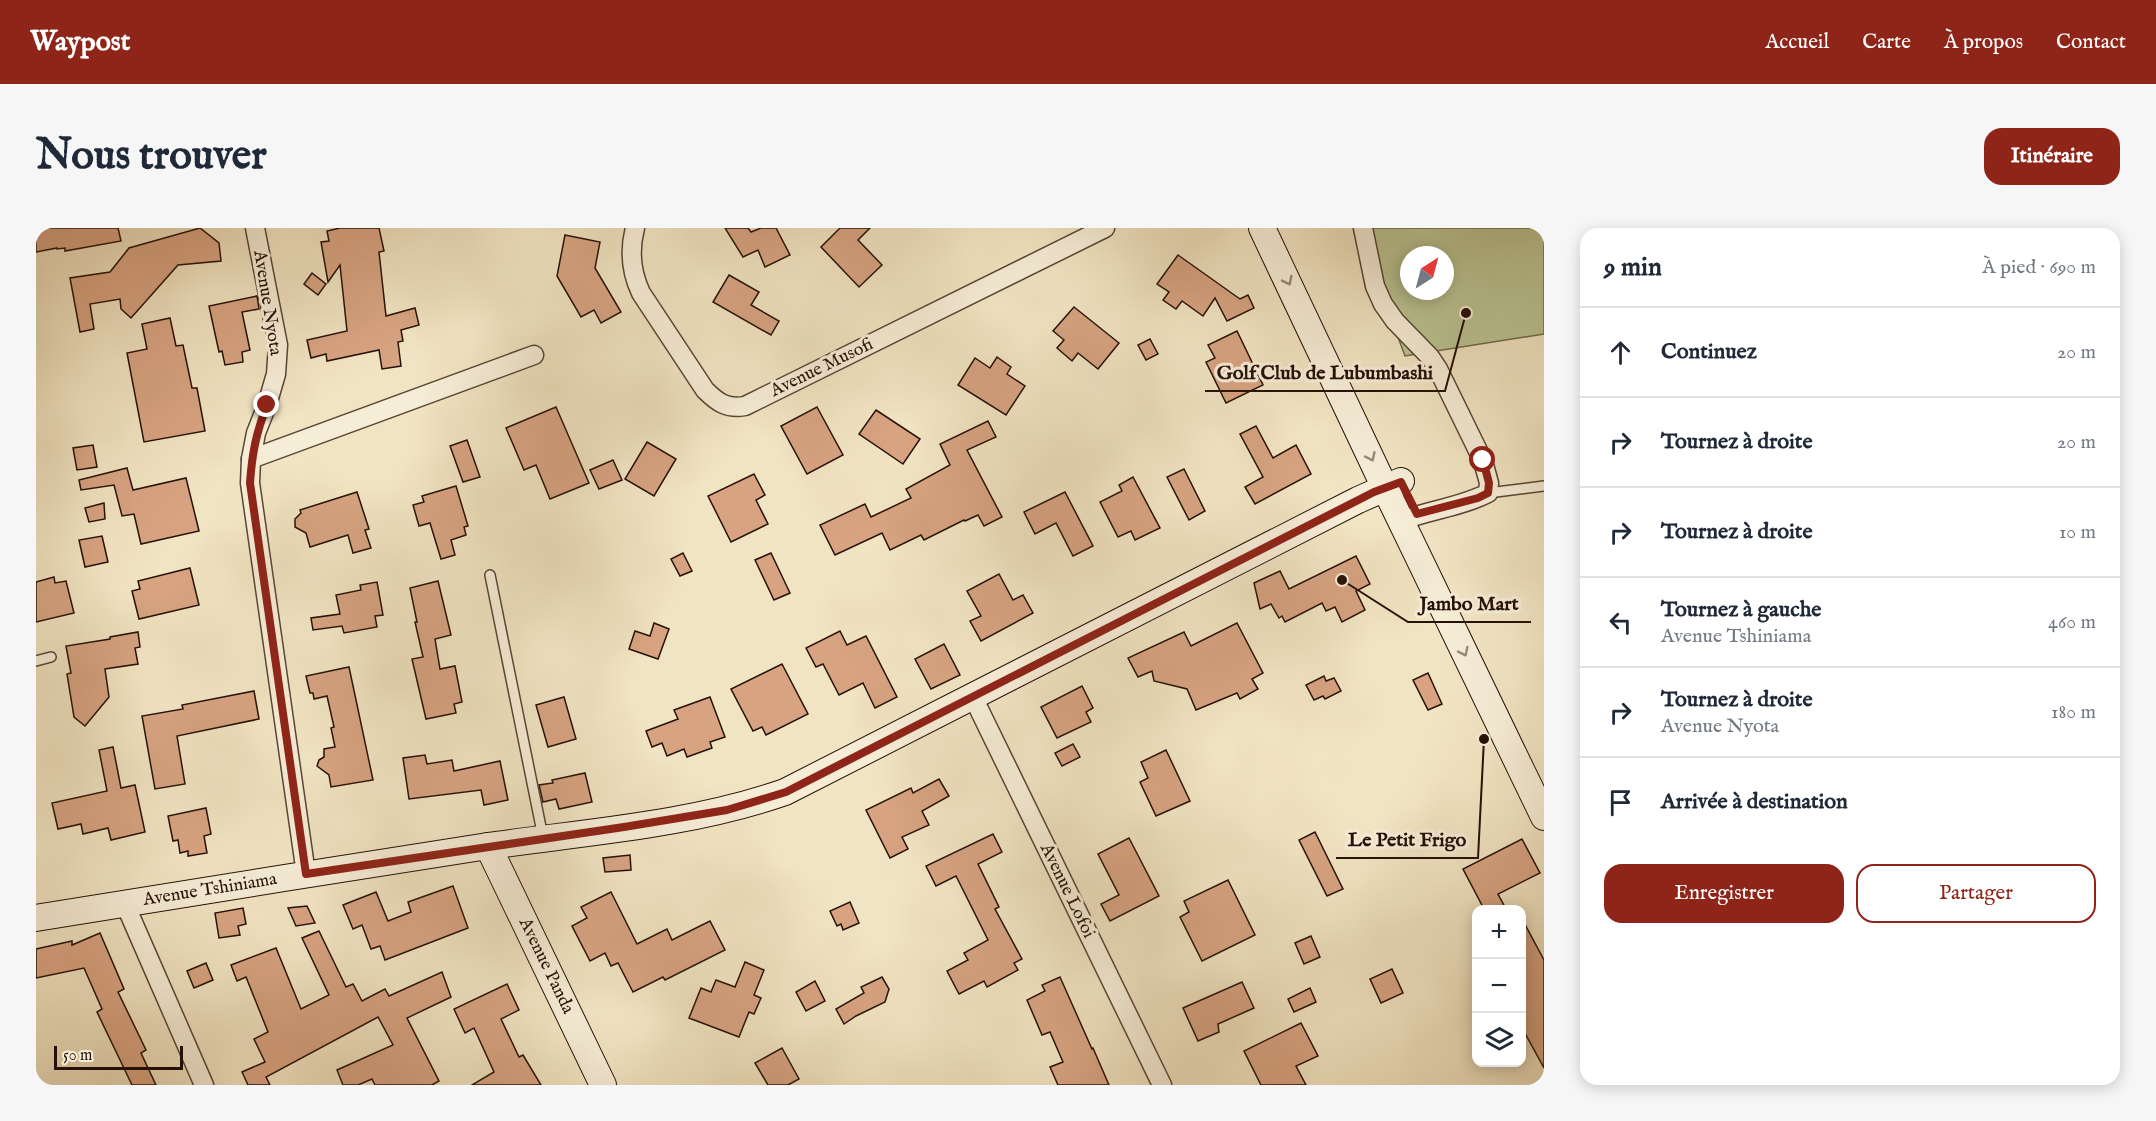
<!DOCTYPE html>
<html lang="fr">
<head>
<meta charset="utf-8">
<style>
	:root { --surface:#fff; --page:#f6f6f7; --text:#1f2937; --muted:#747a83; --line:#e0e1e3; --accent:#8f2418 }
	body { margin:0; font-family:"IM FELL English",serif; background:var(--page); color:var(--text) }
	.controls { position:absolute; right:18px; bottom:18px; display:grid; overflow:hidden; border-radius:12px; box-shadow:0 3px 15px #0003 }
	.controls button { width:54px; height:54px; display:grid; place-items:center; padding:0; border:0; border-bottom:2px solid var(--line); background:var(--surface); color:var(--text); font:30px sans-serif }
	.compass { position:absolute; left:1364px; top:18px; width:54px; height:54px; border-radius:50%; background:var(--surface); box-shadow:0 3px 15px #0003; rotate:36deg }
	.scale { position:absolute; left:18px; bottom:15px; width:129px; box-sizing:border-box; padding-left:6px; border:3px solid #261108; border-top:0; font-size:16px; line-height:21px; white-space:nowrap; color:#261108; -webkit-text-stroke:4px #f6edd7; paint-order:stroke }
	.stop { position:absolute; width:18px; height:18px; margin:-14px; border:4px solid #8f2418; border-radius:50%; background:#fff }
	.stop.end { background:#8f2418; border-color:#fff; box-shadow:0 2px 6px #0008 }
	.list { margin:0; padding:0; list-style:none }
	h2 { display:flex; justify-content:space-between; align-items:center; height:78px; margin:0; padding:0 24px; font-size:26px }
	h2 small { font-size:20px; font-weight:400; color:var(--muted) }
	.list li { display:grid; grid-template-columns:39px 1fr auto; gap:18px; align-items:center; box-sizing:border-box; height:90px; padding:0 24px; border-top:2px solid var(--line) }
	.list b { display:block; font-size:22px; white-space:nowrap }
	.list p { margin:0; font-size:20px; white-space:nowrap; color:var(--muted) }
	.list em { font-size:20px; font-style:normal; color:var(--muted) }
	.actions { display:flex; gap:12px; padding:18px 24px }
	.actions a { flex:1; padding:14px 0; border:2px solid var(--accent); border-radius:18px; text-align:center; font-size:21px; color:var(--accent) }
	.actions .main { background:var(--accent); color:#fff }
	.icon { flex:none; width:33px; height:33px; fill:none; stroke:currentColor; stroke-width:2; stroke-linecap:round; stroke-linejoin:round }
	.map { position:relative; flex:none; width:1508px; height:857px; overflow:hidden; border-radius:18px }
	header { display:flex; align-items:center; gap:36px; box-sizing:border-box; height:84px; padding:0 30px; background:var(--accent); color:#fff }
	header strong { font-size:28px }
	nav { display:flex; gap:33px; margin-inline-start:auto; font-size:21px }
	.intro { display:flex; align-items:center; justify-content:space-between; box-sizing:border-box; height:144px; padding:0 36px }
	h1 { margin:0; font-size:42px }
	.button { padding:15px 27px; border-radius:18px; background:var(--accent); color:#fff; font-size:21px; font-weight:700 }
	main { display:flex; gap:36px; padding:0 36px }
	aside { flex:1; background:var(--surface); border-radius:18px; box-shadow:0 3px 15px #0003 }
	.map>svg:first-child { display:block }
	.green { fill:#bbc493; stroke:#706a4e; stroke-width:1.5; fill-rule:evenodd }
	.building { fill:#d7a381; stroke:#261108; stroke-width:1.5 }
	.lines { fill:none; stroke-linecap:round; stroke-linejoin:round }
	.lane-casing { stroke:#594636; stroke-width:12 }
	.street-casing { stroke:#594636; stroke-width:21 }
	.secondary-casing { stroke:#261108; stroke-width:28 }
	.lane { stroke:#f6edd7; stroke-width:9 }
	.street { stroke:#f6edd7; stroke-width:18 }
	.secondary { stroke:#f6edd7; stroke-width:26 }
	.oneway { stroke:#988a7a }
	.route { stroke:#8f2418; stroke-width:8 }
	.labels { text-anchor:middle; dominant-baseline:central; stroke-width:6; stroke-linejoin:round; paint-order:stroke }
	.street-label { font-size:18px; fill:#261108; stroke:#f6edd7 }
	.leader { fill:none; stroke:#261108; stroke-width:2 }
	.callout-dot { fill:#261108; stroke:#f6edd7; stroke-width:2 }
	.callout-label { font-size:20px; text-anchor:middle; font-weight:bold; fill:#261108; stroke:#f6edd7; stroke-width:6; stroke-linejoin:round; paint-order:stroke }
</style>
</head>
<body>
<header>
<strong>Waypost</strong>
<nav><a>Accueil</a><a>Carte</a><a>À propos</a><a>Contact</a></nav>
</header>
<div class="intro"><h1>Nous trouver</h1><a class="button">Itinéraire</a></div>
<main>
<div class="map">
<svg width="1508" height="857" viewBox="0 0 1508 857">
	<rect width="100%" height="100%" fill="#f1e4c2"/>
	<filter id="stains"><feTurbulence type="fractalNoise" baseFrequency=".00333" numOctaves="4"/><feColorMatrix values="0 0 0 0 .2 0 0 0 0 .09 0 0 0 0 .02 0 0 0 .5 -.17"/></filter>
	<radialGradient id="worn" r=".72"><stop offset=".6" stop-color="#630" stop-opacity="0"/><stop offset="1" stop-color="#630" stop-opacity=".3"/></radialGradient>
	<path class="green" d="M1321,0H1508V106L1369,128ZM1373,27H1409V63H1373Z"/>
	<g class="building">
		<path d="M10,0H82L85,13L29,23V20L21,21V20L0,24V2Z"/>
		<path d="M164,0L183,15L185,33L142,37L95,90L85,81L84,71L54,76L58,101L44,104L34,50L74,44L93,20Z"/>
		<path d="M304,0H343L348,23L343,24L350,88L379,80L383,97L365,102L367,113L362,114L365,138L346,141L343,122L291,133L290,126L275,130L271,112L311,103L304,37L292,54L285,14L293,13L291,3Z"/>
		<path d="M689,0H712L715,4L725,0H740L754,27L729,39L722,22L707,29Z"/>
		<path d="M804,0H834L822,12L846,37L823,59L785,19Z"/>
		<path d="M529,7L564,14L559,40L585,84L565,95L558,82L545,89L521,48Z"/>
		<path d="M1142,27L1204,71L1212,67L1218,80L1191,93L1179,70L1167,88L1146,73L1140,81L1127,72L1133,64L1121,56Z"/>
		<path d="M276,45L290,56L282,67L268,56Z"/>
		<path d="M693,47L723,64L715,77L743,93L735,107L677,74Z"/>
		<path d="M221,68L223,81L206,84L214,122L206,124L207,134L189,137L186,123L183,124L173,78Z"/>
		<path d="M1038,79L1083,115L1062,141L1042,125L1036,133L1021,120L1028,112L1017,103Z"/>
		<path d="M134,90L140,118L147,117L156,160H161L169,203L108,214L91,125L111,121L106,96Z"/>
		<path d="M1201,103L1227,157L1190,175L1170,134L1179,130L1172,117Z"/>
		<path d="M1114,111L1122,126L1110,132L1102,117Z"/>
		<path d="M961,129L975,139L971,146L989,158L970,187L922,157L939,130L954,140Z"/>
		<path d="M520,179L553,255L514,271L500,237L488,242L470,200Z"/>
		<path d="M781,179L807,227L771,246L745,198Z"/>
		<path d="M840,182L884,211L867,236L823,206Z"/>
		<path d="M952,193L960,209L931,222L966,289L948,298L942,287L929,293L928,292L888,312L885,307L854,322L846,305L799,327L784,297L829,276L835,289L875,270L870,261L914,237L904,216Z"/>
		<path d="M1220,198L1237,230L1260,217L1275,246L1219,276L1209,259L1227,249L1204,206Z"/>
		<path d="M431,212L444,249L427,254L414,218Z"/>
		<path d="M611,214L640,231L618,268L589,251Z"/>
		<path d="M57,217L61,239L41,242L37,220Z"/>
		<path d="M577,232L586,252L563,261L554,242Z"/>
		<path d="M91,240L97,262L150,250L163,303L105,316L98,286L86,288L78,257L45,262L43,252Z"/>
		<path d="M1148,241L1169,283L1153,292L1131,249Z"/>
		<path d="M718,246L729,267L720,272L732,296L695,314L672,268Z"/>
		<path d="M1097,249L1124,300L1099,312L1095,303L1082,309L1064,274L1086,263L1083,257Z"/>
		<path d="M420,258L432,298L428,299L430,307L415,312L419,327L405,331L394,295L383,298L377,277L388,274L386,268Z"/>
		<path d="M321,264L333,301L329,302L335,320L317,325L312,307L274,319L270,305L259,299V291L265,285L264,282Z"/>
		<path d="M1029,264L1057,318L1037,328L1020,295L999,306L988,284Z"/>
		<path d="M68,275L69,291L53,294L49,280Z"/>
		<path d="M66,308L72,334L49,339L43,312Z"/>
		<path d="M647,325L656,343L644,348L635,331Z"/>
		<path d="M735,325L754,365L738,372L719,332Z"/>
		<path d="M1320,328L1334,356L1320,363L1329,382L1306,394L1299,379L1290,383L1286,375L1249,394L1246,388L1243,390L1235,376L1224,381L1218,355L1244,343L1253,361Z"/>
		<path d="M154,340L163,377L103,391L96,363L104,361L102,353Z"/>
		<path d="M963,346L977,372L987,367L997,385L945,413L934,393L945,388L931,363Z"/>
		<path d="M18,349L19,355L30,353L38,385L0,394V354Z"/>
		<path d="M402,353L415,407L399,411L404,441L419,438L426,474L418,476L420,485L390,491L376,431L387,429L379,394H381L374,360Z"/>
		<path d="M341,354L347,387L339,388L341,399L308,405L306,398L277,402L275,390L304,386L300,367L325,362L324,357Z"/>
		<path d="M618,395L633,401L622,431L593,421L599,403L614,408Z"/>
		<path d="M1201,395L1227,445L1216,451L1222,461L1204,471L1201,465L1160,482L1151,461L1118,453L1116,443L1102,449L1092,430L1148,404L1155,418Z"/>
		<path d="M804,403L811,417L830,408L861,469L839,480L827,455L803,467L787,436L780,439L770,420Z"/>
		<path d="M102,404L104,419L99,420L102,436L69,441L73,469L49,498L38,489L31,446L35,445L30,418L74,411V409Z"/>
		<path d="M908,416L924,447L895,461L879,431Z"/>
		<path d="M746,436L772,486L730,507L726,499L717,503L695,461Z"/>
		<path d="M313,439L337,552L295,559L293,547L281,538L283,532L288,529V521L299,519L295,500L298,499L291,468L278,471L277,465H274L270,448Z"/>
		<path d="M1392,445L1406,476L1392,482L1377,452Z"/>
		<path d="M1288,448L1290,453L1298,450L1305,463L1289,471L1287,468L1278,472L1270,457Z"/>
		<path d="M1046,458L1057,480L1050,484L1055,494L1021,510L1005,479Z"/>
		<path d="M218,463L223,491L141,508L149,556L119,561L106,488L147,481L146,477Z"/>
		<path d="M528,469L540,511L512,519L500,477Z"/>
		<path d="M674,469L689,509L674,514L676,520L651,529L648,521L631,528L626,515L616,519L610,503L642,491L638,482Z"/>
		<path d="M1037,516L1044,529L1026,538L1019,525Z"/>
		<path d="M77,519L85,560L99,557L109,604L75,612L72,600L47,606L45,596L22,601L16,575L71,563L63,522Z"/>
		<path d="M1130,522L1154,573L1120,588L1104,554L1112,550L1105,534Z"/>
		<path d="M389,527L391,536L416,532L418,543L464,533L472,572L448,577L445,562L373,571L367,530Z"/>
		<path d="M549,545L556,574L523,581L520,571L507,574L503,557L517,555L516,552Z"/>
		<path d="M903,551L913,568L886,583L893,597L866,609L872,621L854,630L830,582L875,560L877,565Z"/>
		<path d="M170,580L175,606L168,608L171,625L152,628V623L144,625L142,612L137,613L132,588Z"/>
		<path d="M1279,604L1307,661L1291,668L1263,612Z"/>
		<path d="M957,606L966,624L942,636L963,679L959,681L986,731L978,735L982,742L951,759L948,753L923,766L911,743L932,732L928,725L952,712L920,648L900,658L890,638Z"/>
		<path d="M1093,610L1123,668L1074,693L1065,676L1083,667L1062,626Z"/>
		<path d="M1486,611L1504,645L1462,666L1470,681H1448L1427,641Z"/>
		<path d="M594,627L595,642L569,644L567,630Z"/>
		<path d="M1192,652L1219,707L1166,733L1144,689L1153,684L1148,673Z"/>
		<path d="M417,658L432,700L349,732L344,718L335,721L326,697L317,701L307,677L340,664L352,693L375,684L372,674Z"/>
		<path d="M575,664L601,716L631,701L636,712L674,693L689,722L629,752L627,749L597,764L582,735L575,738L569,725L554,733L536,698L551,690L545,679Z"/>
		<path d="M814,674L823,695L807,702L805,696L801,698L794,683Z"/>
		<path d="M271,678L279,695L260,698L252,680Z"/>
		<path d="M207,680L210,696L202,698L204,707L183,710L179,685Z"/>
		<path d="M1485,689L1508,732V840L1485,798Z"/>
		<path d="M283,703L310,759L317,756L326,773L349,761L353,768L406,744L415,769L371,790L403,853L396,857H339L336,851L322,857H307L301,842L357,817L342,789L230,849L234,857H212L206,844L229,834L218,811L232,804L210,749L201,753L195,737L240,720L265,781L293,767L266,710Z"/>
		<path d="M64,705L88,761L82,764L110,822L105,825L120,857H96L61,784L66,781L48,740L0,750V721L36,713V717Z"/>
		<path d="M1275,708L1284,729L1268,736L1259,715Z"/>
		<path d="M709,734L728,742L718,767L725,770L718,786L713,784L703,809L653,790L665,760L675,764L680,752L699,759Z"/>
		<path d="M170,735L177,752L158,760L151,743Z"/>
		<path d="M1356,741L1367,765L1345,775L1334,751Z"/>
		<path d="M846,749L853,761L849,774L820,788L808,796L800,781L828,765L825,759Z"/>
		<path d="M1024,749L1056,821L1057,820L1073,857H1022L1014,839L1027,834L1014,804L1006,807L991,772L1009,763L1006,757Z"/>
		<path d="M779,753L789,773L770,783L760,764Z"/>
		<path d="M1206,754L1218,780L1182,796L1183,804L1162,813L1147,780Z"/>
		<path d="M471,756L483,782L465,791L483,829L487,827L505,857H436L458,844L438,800L429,805L418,781Z"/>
		<path d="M1274,760L1280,774L1258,784L1252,771Z"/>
		<path d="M1265,795L1282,828L1260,838L1270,857H1225L1208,823Z"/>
		<path d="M746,820L763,851L752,857H732L719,835Z"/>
	</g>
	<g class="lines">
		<g class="lane-casing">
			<g id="lane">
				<path d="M1452,265L1508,258"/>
				<path d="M454,347L507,609"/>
				<path d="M0,433L15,429"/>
			</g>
		</g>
		<g class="street-casing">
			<g id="street">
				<path d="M219,0L242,117L240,146L231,177L220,205L215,231L214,255L270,646"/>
				<path d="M599,0C593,23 595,44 605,65L669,162C682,175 691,181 709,178L1069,0"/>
				<path d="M1327,0L1339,58L1347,76L1359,93L1394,129L1402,141L1447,233L1453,255L1452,265C1425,279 1393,282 1365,293"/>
				<path d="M215,231L498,127"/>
				<path d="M937,469L1126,857"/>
				<path d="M89,676L168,857"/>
			</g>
		</g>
		<g class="secondary-casing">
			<g id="secondary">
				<path d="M1226,0L1349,260L1508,589"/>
				<path d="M452,618L567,857"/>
				<path d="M0,690C151,666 301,641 452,618C551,604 654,597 749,564L1322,272L1365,253"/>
			</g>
		</g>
		<use href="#lane" class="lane"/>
		<use href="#street" class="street"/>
		<use href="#secondary" class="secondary"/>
	</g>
	<defs><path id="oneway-chevron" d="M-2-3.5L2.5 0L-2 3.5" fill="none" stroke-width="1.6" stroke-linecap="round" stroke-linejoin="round" transform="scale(1.5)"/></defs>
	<g class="oneway">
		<use href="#oneway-chevron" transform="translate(1252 53) rotate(64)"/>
		<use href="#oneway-chevron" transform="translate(1335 229) rotate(65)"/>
		<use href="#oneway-chevron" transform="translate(1428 424) rotate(64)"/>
	</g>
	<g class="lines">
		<path class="route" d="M231,177C220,205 216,226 214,255L270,646L588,599L691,582L750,564L1338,264L1365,254L1381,286L1442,270L1452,265L1453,255L1447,232"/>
	</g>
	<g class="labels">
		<g class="street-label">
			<text transform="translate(231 75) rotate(81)">Avenue Nyota</text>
			<text transform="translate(786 140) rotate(-26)">Avenue Musofi</text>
			<text transform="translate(174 662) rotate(-9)">Avenue Tshiniama</text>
			<text transform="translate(1031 663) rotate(64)">Avenue Lofoi</text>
			<text transform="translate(510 738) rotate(64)">Avenue Panda</text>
		</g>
	</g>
	<path class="leader" d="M1430 85L1409 163H1169M1306 352L1372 394H1495M1448 511L1442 630H1300"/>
	<g class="callout-dot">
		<circle cx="1430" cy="85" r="6"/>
		<circle cx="1306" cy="352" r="6"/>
		<circle cx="1448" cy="511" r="6"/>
	</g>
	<g class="callout-label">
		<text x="1289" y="151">Golf Club de Lubumbashi</text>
		<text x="1433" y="382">Jambo Mart</text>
		<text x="1371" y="618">Le Petit Frigo</text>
	</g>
	<rect width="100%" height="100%" filter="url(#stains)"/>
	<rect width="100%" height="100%" fill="url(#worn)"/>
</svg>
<div class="controls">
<button>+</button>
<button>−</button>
<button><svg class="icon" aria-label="layers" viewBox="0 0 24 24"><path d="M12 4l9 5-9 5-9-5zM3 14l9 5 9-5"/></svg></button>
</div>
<svg class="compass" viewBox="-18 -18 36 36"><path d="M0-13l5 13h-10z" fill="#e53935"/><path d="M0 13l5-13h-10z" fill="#747a83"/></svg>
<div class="scale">50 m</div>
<div class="stop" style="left:1447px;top:232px"></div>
<div class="stop end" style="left:231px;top:177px"></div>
</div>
<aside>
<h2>9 min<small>À pied · 690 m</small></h2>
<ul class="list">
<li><svg class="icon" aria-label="ahead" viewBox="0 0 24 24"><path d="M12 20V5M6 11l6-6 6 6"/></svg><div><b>Continuez</b></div><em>20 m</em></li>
<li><svg class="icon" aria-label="right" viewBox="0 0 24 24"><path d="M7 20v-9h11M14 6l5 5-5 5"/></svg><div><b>Tournez à droite</b></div><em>20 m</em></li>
<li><svg class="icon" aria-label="right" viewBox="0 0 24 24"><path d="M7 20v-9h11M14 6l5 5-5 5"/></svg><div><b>Tournez à droite</b></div><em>10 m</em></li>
<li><svg class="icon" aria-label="left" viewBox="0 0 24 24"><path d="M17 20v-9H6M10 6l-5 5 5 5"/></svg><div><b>Tournez à gauche</b><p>Avenue Tshiniama</p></div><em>460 m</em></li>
<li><svg class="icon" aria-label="right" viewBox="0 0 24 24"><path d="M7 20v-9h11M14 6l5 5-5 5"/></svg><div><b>Tournez à droite</b><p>Avenue Nyota</p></div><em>180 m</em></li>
<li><svg class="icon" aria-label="arrive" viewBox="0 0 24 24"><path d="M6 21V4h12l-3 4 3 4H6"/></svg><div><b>Arrivée à destination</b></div></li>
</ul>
<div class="actions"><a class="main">Enregistrer</a><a>Partager</a></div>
</aside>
</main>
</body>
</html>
